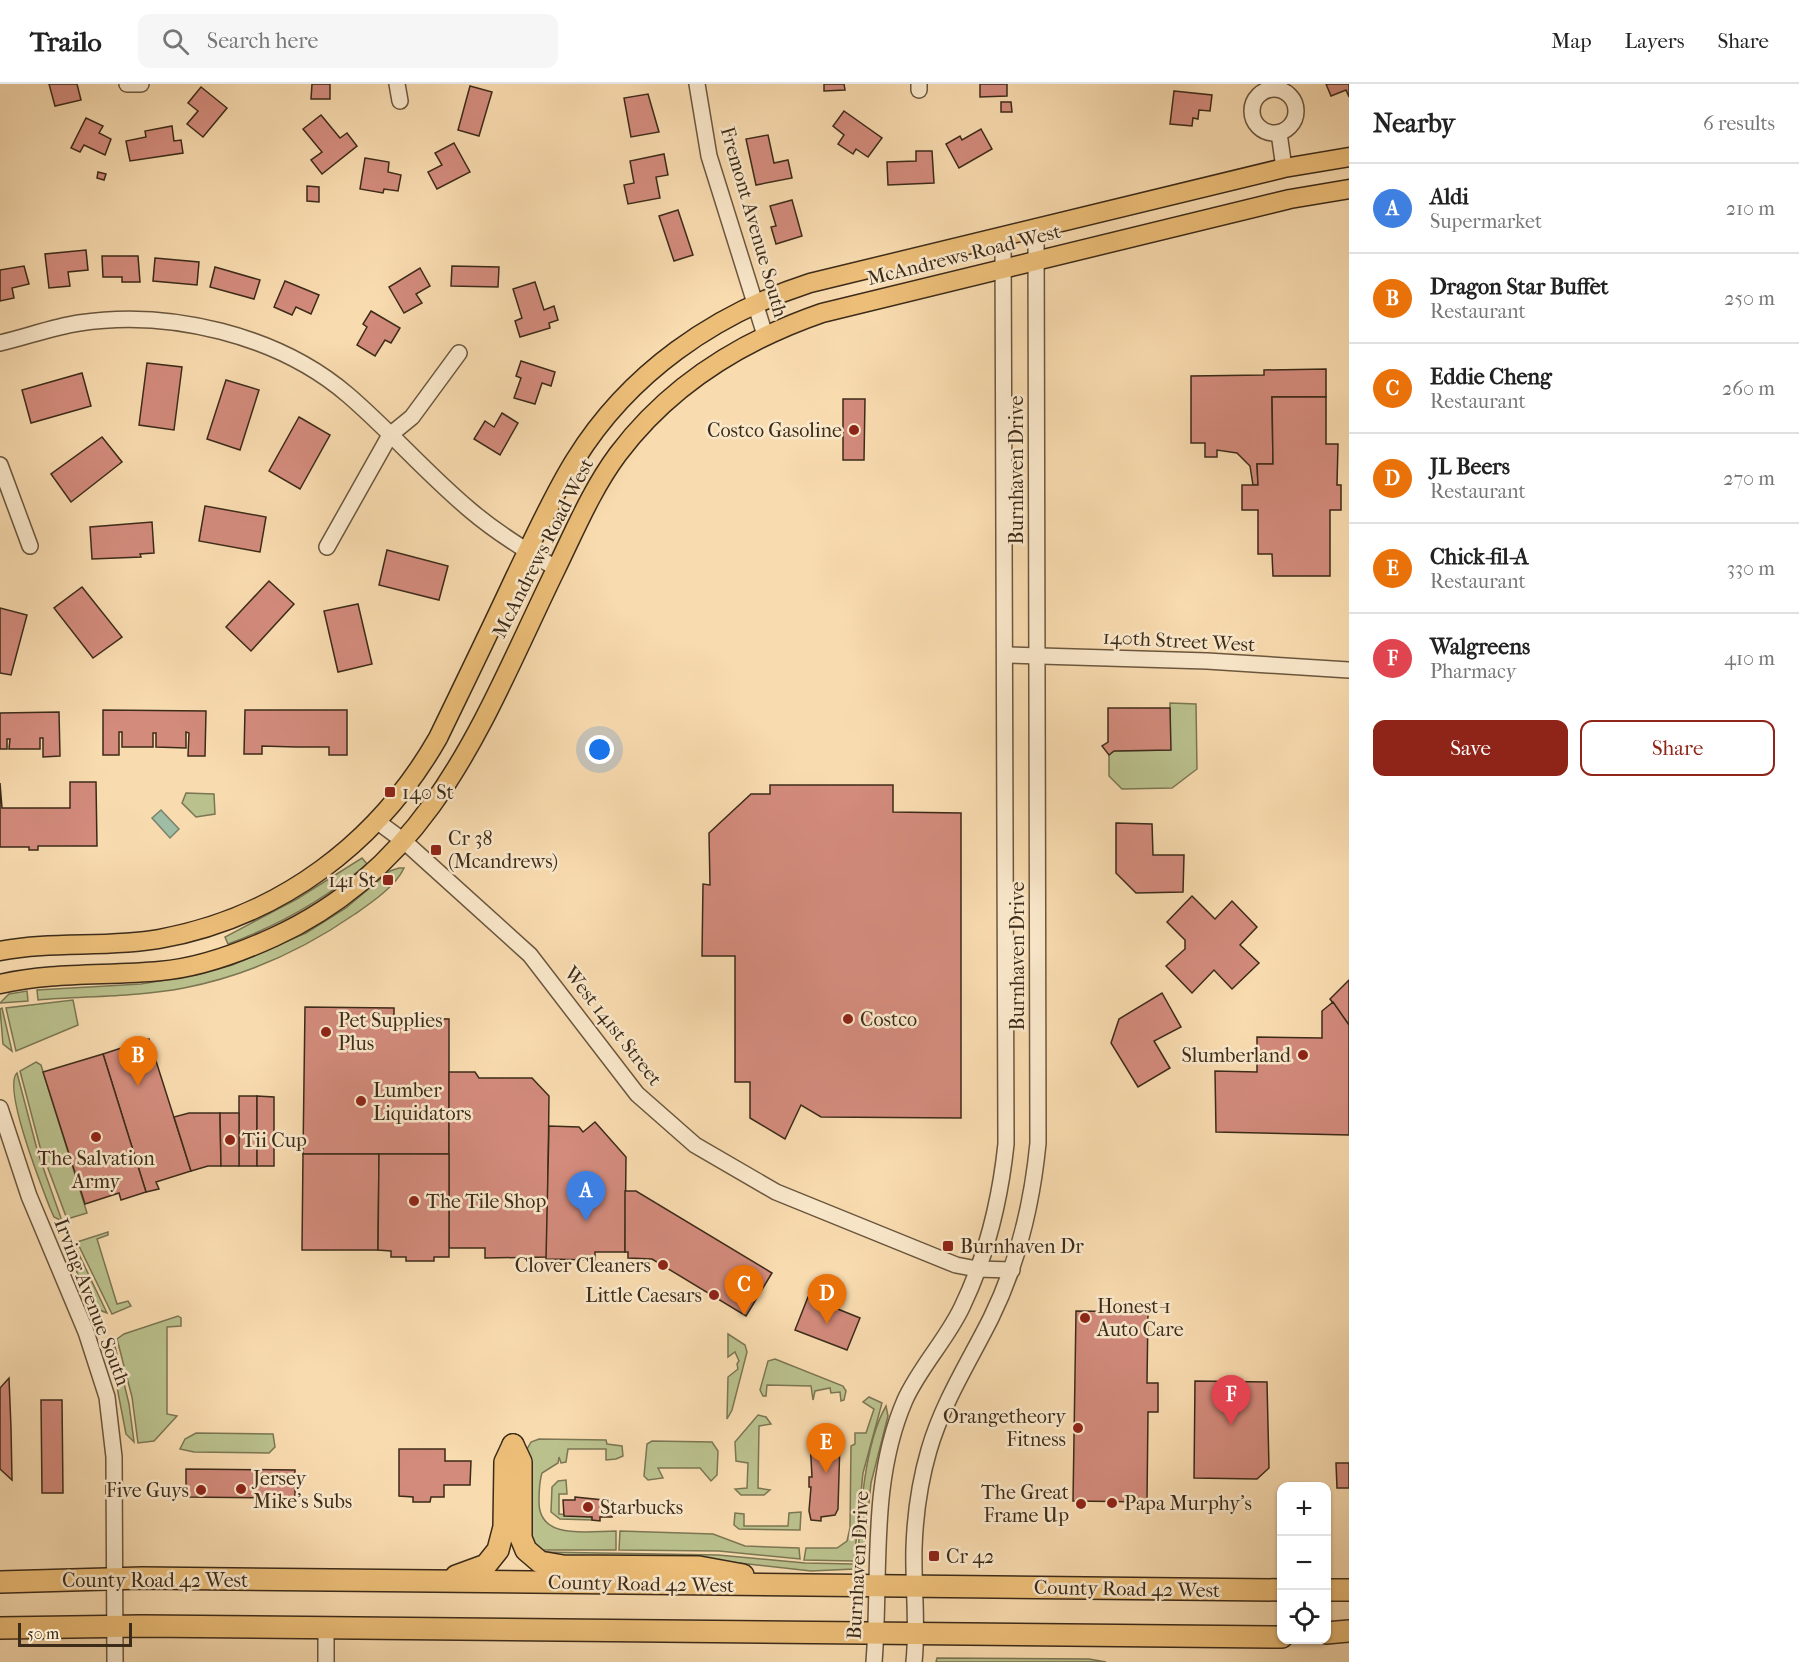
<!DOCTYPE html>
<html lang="en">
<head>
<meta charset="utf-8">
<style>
	:root { --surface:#fff; --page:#f6f6f6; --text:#222; --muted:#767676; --line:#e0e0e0; --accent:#8f2418 }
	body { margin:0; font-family:"IM FELL French Canon",serif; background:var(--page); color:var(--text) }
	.controls { position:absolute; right:18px; bottom:18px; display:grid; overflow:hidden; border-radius:12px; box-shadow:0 2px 4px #0004 }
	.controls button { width:54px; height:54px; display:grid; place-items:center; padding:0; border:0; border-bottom:2px solid var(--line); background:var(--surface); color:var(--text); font:30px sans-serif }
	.scale { position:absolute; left:18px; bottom:15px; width:114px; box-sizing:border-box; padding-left:6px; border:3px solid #3c2b19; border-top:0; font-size:16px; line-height:21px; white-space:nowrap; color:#3c2b19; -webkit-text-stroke:4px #fae8cb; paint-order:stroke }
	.you { position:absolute; left:600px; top:666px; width:21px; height:21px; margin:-15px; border:4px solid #fff; border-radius:50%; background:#1a73e8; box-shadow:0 0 0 9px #1a73e833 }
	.badge { display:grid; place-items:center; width:39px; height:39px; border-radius:50%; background:var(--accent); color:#fff; font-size:20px; font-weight:700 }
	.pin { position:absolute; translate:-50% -50px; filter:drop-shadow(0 2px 3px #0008) }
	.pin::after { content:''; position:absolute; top:32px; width:21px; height:18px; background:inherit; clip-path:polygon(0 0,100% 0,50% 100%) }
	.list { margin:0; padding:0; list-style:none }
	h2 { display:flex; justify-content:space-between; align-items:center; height:78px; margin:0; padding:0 24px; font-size:26px }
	h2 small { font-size:20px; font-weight:400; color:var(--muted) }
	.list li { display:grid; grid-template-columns:39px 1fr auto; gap:18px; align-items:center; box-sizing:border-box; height:90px; padding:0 24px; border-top:2px solid var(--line) }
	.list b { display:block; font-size:22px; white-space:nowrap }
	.list p { margin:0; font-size:20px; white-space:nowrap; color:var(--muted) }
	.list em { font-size:20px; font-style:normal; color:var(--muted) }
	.actions { display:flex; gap:12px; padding:18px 24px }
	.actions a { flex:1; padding:14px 0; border:2px solid var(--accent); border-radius:12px; text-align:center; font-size:21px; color:var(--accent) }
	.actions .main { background:var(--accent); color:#fff }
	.icon { flex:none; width:33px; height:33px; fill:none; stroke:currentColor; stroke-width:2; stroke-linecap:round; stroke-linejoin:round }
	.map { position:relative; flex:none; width:1349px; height:1578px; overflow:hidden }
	header { display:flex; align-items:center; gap:36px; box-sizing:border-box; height:84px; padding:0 30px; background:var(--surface); border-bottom:2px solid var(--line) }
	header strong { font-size:28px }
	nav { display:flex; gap:33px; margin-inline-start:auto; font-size:21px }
	.search { width:420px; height:54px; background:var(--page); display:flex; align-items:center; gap:15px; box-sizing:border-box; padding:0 21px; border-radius:12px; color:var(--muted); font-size:22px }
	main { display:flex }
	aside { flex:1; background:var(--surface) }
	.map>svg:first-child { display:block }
	.green { fill:#bac18d; stroke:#7b7653; stroke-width:1.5 }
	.water { fill:#9fbca5; stroke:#77826d; stroke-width:1.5 }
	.building { fill:#d38b7c; stroke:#3c2b19; stroke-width:1.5 }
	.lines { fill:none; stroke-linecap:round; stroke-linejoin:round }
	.minor-casing { stroke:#6b573e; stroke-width:18 }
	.major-casing { stroke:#3c2b19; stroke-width:21 }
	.highway-casing { stroke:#3c2b19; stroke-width:24 }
	.minor { stroke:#fae8cb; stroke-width:15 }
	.major { stroke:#ecbe78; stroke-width:18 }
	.highway { stroke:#ecbe78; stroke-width:21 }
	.poi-dot { fill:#8f2418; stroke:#fae8cb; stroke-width:2 }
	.labels { text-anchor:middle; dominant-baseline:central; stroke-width:5; stroke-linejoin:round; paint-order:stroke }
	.street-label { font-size:20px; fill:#3c2b19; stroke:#fae8cb }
	.poi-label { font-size:20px; fill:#3c2b19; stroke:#fae8cb; text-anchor:start }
</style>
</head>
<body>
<header>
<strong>Trailo</strong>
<div class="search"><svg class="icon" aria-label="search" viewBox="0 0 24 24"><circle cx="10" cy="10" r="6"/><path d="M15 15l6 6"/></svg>Search here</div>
<nav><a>Map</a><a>Layers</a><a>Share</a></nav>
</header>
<main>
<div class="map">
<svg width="1349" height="1578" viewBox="0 0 1349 1578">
	<rect width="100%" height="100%" fill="#f8dbaf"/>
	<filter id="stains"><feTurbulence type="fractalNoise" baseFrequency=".00333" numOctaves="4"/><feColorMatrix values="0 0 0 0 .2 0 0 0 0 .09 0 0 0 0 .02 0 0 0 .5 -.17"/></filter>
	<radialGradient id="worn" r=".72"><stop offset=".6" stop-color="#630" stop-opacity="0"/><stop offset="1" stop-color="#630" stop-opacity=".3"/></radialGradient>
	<g class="green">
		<path d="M1170,619L1196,620L1197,685L1172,704L1122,705L1109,692V671L1114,667L1170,666Z"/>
		<path d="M186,709L214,710L215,730L196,733L182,719Z"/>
		<path d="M362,774L367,780C325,815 280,841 228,860L225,853L297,815Z"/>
		<path d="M399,784H404C396,802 371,819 355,830C303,866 246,892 184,904C136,913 87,912 38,916L37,906L141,900L195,891L232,881L306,849L346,824L390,787Z"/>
		<path d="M27,907L28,917L0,919L9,910Z"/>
		<path d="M73,916L78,941L16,967L6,924Z"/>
		<path d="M2,924L12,967L3,960L0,925Z"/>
		<path d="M36,978L41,981L87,1129L67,1135L40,1063L20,987Z"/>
		<path d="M17,989L38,1069L62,1137L54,1133L50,1124C42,1103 2,1004 17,989Z"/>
		<path d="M108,1148V1151L97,1155L117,1220L128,1217L131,1222L112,1230L77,1158Z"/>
		<path d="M74,1160L107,1229C85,1223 79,1188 69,1170Z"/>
		<path d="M178,1232L181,1234V1242L167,1243V1330L177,1332L154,1357L138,1359L132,1313L117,1255L124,1250Z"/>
		<path d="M728,1250L745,1261L747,1268L732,1326L727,1335L728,1293L738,1285L737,1280L739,1277L735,1268L728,1273Z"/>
		<path d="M114,1258L129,1320L134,1358L126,1350L111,1272Z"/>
		<path d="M775,1275L843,1302L846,1307L844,1316L841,1317L840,1308L831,1309L830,1304L815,1307L813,1316L811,1302L767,1301L766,1312H763L760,1306L768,1277Z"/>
		<path d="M869,1313L882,1319L863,1389L854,1477L804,1476L806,1464H837L847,1457L850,1444L851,1362L855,1360V1349H866L874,1325L863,1318Z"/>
		<path d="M886,1322L888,1332L871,1399L863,1476L858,1475C860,1431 864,1360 886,1322Z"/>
		<path d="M758,1331L766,1333L771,1340L759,1342L758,1404L770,1406L764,1411H741L735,1405L747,1404L748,1379L736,1377L735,1358Z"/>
		<path d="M196,1349L273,1350L275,1363L269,1369L194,1368L180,1365L185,1355Z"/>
		<path d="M539,1355L606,1356L607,1360L622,1362L623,1372L616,1375L606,1376V1365H568L566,1378L561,1379L559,1373L558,1379L542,1389C539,1398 539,1408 539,1418C539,1457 589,1447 616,1447V1466H536L525,1447L526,1367L531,1358Z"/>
		<path d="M652,1357L712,1358L718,1367L717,1391L711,1397L700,1384H658L663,1394L648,1396L644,1392L647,1360Z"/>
		<path d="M566,1396L567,1410H559V1430L592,1433V1436L560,1435L551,1428L552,1403L558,1397Z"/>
		<path d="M801,1428L800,1446L739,1445L734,1441L735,1429L744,1430V1442H788L789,1429Z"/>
		<path d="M620,1447L713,1450L745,1462L799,1464L800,1475L719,1467L619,1466Z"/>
		<path d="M541,1468L718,1471L805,1479L853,1480L854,1485L811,1487L721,1477L552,1475Z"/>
		<path d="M937,1574L1089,1575L1106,1578H936Z"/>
	</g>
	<path class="water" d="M161,726L179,745L170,754L152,734Z"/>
	<g class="building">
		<path d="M49,0H77L81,16L55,22Z"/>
		<path d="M312,0H330V15H311Z"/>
		<path d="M824,0H844L845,6L824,7Z"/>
		<path d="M980,0H1007V12L980,13Z"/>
		<path d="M1326,0H1349V13L1346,6L1331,12Z"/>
		<path d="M470,2L492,8L479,52L458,46Z"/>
		<path d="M201,3L227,24L203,53L187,40L198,27L188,19Z"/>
		<path d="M1174,7L1212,11L1210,27L1199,26L1198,35L1193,34L1192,42L1170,40Z"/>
		<path d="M648,10L659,48L631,53L624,14Z"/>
		<path d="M1001,18H1011L1012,28H1001Z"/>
		<path d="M844,27L882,54L868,73L856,65L853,70L838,60L844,51L833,42Z"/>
		<path d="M321,31L340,54L347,49L357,62L322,90L311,76L322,68L303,45Z"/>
		<path d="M86,34L103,42L99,49L111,55L105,71L84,61L80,68L71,64Z"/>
		<path d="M172,42L174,57L181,56L183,69L130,77L126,57L146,53L145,47Z"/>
		<path d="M981,45L992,65L959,84L946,60L960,52L962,56Z"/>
		<path d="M768,51L774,79L788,76L792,94L756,101L746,55Z"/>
		<path d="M454,59L470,88L437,105L428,88L442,81L435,69Z"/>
		<path d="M916,67H932L934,99L888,101L887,78L916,77Z"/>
		<path d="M664,70L668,91L656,93L660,114L628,120L624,101L634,99L630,77Z"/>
		<path d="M365,74L389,78L388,88L401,91L398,107L384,105L383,109L360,105Z"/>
		<path d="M98,88L106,90L104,96L97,94Z"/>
		<path d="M307,102L319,103V118L307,117Z"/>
		<path d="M792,116L802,152L776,160L771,143L776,142L770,122Z"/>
		<path d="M678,126L693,171L674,177L659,132Z"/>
		<path d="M86,166L88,186L68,188L70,202L49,204L45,170Z"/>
		<path d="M102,172H138L140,198H122V193H103Z"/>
		<path d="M155,174L199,178L197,201L153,197Z"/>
		<path d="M24,182L29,200L12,204L14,214L0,217V186Z"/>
		<path d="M452,182L499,183L498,203L451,202Z"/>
		<path d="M215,183L260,196L254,215L210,203Z"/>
		<path d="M420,184L430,202L416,210L422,219L404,229L389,203Z"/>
		<path d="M285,197L319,211L311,230L296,223L292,231L274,223Z"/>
		<path d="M535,198L544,226L554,222L558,236L549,239L550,244L520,253L515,237L522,234L513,205Z"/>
		<path d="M371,227L400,244L391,259L385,256L375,272L357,261L367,243L363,240Z"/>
		<path d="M521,277L555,288L551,302L542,299L535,320L514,314L521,294L516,292Z"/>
		<path d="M147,279L182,283L174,346L139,341Z"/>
		<path d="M1326,285V313H1272L1273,380H1257L1258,401H1253L1250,382L1237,369L1217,366V373H1205V359H1191V292L1264,291V286Z"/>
		<path d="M82,289L91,322L31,339L22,306Z"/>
		<path d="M226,296L259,306L240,366L207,355Z"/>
		<path d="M1272,313H1326V360H1338L1337,401H1341V426H1330V492H1273L1272,470H1258V426H1242V401H1258L1257,380H1273Z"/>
		<path d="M843,315H865L864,376H843Z"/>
		<path d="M502,329L518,339L500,371L474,355L485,337L494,343Z"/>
		<path d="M299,333L330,351L300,405L269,387Z"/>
		<path d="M102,353L122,378L71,418L51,390Z"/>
		<path d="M205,422L266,433L260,468L199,457Z"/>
		<path d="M152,438L154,469L140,470L141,473L92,475L90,443Z"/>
		<path d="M387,466L448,482L439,516L379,501Z"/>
		<path d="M269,497L294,520L251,567L226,543Z"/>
		<path d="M82,503L122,553L93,574L54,524Z"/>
		<path d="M358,520L372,580L338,588L324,527Z"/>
		<path d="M0,524L27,531L11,591L0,589Z"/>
		<path d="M1108,624H1170L1171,666L1114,667L1109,671L1102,662L1108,658Z"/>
		<path d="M103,626L206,627L205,672H188L189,649L186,648V664L156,663V649H153V663H122V648H119V671H103Z"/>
		<path d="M245,626H347V671H329V663H296L262,662V670H244Z"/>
		<path d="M59,628L60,672L43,673V654H40V665H9L10,655H7V665H0V629Z"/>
		<path d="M70,698H96L97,762H38V766H29V763H0V699L2,724H70Z"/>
		<path d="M770,701H893V728L961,729V1034L821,1033L801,1021L785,1055L750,1034V998H735V872H702L703,800L710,801L709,749L751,710H770Z"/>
		<path d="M1116,739L1152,740L1153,771H1184L1183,808L1136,809L1116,789Z"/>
		<path d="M1192,812L1215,835L1232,817L1257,843L1240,861L1259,879L1232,905L1214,886L1192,909L1166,882L1185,865V856L1167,838Z"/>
		<path d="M1349,896V941L1330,915Z"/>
		<path d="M1162,909L1181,943L1154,957L1170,984L1138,1003L1111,959L1119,935Z"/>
		<path d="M1333,918L1349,941V1051L1216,1048L1215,987L1257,988V953L1322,954V927Z"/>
		<path d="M305,923L394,924V934L449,935V1070H303Z"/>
		<path d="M149,955L191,1087L156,1098L159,1105L146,1108L103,970Z"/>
		<path d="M103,970L146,1108L121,1116L119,1109L85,1120L43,988Z"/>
		<path d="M449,988H475L479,994H532L549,1012L547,1173L485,1174V1164H449Z"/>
		<rect x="239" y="1012" width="18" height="70"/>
		<path d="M257,1012L274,1013V1082H257Z"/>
		<path d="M189,1029H220L221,1082H208L191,1087L174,1033Z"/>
		<path d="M220,1029H239V1082H221Z"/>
		<path d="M595,1038L626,1073L625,1168H595V1176L546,1175L549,1042L579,1043L583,1048Z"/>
		<path d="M303,1070H379L378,1166H302Z"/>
		<path d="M379,1070H449V1173H434V1177H406V1173H391V1167L378,1166Z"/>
		<path d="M625,1107H636L772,1189L746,1232L652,1175L628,1174V1168H625Z"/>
		<path d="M808,1213L860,1234L847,1266L795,1246Z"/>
		<path d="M1076,1227L1148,1228L1147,1299H1158V1328H1148L1147,1418L1073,1417Z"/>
		<path d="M9,1294L11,1344L12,1396L0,1385V1304Z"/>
		<path d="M1195,1297L1267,1298L1269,1384L1257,1395L1194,1394Z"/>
		<path d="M41,1316H62L63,1409H42Z"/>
		<path d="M813,1347H838L840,1357L838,1425L835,1431L821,1433V1437L811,1436L809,1427L811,1403H809V1393H812L810,1356H813Z"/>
		<path d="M399,1365H445V1377H471L470,1401H444V1413H431L430,1418H413V1413L399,1412Z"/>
		<path d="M1336,1379H1349V1404H1337Z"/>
		<path d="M186,1385L295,1386V1414L186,1413Z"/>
		<path d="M575,1413L613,1417L612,1433H600V1437L592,1436V1433L564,1432L563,1416H575Z"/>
	</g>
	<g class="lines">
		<g class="minor-casing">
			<g id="minor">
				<path d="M127,0H141"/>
				<path d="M397,0L400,17"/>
				<path d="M697,0L709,72L765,251"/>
				<path d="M919,0V6"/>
				<circle cx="1274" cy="27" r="22"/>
				<path d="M1279,49L1284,84"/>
				<path d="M0,259C26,253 53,243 79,239C169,225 278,251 348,311C390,347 427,390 470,426C497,449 526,467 556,484"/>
				<path d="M0,381L30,462"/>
				<path d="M327,463L390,351L412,333L459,269"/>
				<path d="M1006,571L1207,577L1349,586"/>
				<path d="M378,738L405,758L530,871L637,1010L695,1061L776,1108L956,1181L977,1185L1012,1186"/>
				<path d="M0,1024L29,1112L86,1248L107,1313L114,1373L115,1578"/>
				<path d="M326,1545V1578"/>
				<path d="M874,1578C881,1491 869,1399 905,1316C920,1283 947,1255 962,1223C987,1171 1000,1117 1006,1060L1003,152"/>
				<path d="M914,1578C918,1540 913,1503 914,1464C915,1432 920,1397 929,1366C943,1318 969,1278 991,1234C1018,1179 1032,1121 1038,1059L1036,143"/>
			</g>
		</g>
		<g class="major-casing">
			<g id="major">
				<path d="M0,867C52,857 107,864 159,855C280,833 378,759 438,654C464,600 490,547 515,493C534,454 552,413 575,376C629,289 714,230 810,199L1284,84L1349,73"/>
				<path d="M0,900C52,888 107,892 160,887C198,884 239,869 274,853C435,779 484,633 556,485C575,446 592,405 618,370C670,301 741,257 822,229L1290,115L1349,105"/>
			</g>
		</g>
		<g class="highway-casing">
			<g id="highway">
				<path d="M513,1361L521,1378V1454L526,1466L540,1478L563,1482L699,1483L743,1491"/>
				<path d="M456,1492L486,1481L498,1466L504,1443L505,1378L513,1361"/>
				<path d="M0,1498L142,1494L1282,1506"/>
				<path d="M1326,1506H1349"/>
				<path d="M0,1544L141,1542L1282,1553"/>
				<path d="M1326,1549L1349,1547"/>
			</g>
		</g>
		<use href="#minor" class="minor"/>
		<use href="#major" class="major"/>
		<use href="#highway" class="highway"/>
	</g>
	<g class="poi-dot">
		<circle cx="854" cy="346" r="6"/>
		<rect x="384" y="702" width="12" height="12" rx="3"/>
		<rect x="430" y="760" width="12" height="12" rx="3"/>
		<rect x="382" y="790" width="12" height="12" rx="3"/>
		<circle cx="848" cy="935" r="6"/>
		<circle cx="326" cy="948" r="6"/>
		<circle cx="1303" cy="971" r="6"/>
		<circle cx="361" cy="1017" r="6"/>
		<circle cx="96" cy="1053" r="6"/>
		<circle cx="230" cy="1056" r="6"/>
		<circle cx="414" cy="1117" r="6"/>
		<rect x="942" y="1156" width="12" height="12" rx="3"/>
		<circle cx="663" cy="1181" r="6"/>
		<circle cx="714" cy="1211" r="6"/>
		<circle cx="1085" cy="1234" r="6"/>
		<circle cx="1078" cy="1344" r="6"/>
		<circle cx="241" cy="1405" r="6"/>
		<circle cx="201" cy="1406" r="6"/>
		<circle cx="1112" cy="1419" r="6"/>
		<circle cx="1081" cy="1420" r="6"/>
		<circle cx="588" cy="1423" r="6"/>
		<rect x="928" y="1466" width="12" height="12" rx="3"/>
	</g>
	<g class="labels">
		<g class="street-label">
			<text transform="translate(754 138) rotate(74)">Fremont Avenue South</text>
			<text transform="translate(964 171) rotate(-14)">McAndrews Road West</text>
			<text transform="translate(1016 386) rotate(-90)">Burnhaven Drive</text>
			<text transform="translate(543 464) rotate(-63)">McAndrews Road West</text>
			<text transform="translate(1179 557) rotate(3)">140th Street West</text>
			<text transform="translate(1017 872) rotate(-90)">Burnhaven Drive</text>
			<text transform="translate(613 942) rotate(52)">West 141st Street</text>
			<text transform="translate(92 1218) rotate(69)">Irving Avenue South</text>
			<text transform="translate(858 1481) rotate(-87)">Burnhaven Drive</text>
			<text x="155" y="1496">County Road 42 West</text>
			<text transform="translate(641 1500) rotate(1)">County Road 42 West</text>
			<text transform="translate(1127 1505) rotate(1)">County Road 42 West</text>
		</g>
		<g class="poi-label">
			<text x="842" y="346" text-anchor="end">Costco Gasoline</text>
			<text x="402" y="708">140 St</text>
			<text x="448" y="754">Cr 38<tspan x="448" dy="23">(Mcandrews)</tspan></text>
			<text x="376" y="796" text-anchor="end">141 St</text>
			<text x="860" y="935">Costco</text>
			<text x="338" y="936">Pet Supplies<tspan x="338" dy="23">Plus</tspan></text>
			<text x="1291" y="971" text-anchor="end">Slumberland</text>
			<text x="373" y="1006">Lumber<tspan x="373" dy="23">Liquidators</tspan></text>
			<text x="242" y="1056">Tii Cup</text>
			<text x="96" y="1074" text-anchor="middle">The Salvation<tspan x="96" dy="23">Army</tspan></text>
			<text x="426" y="1117">The Tile Shop</text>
			<text x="960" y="1162">Burnhaven Dr</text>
			<text x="651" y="1181" text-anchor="end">Clover Cleaners</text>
			<text x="702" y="1211" text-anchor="end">Little Caesars</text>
			<text x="1097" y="1222">Honest-1<tspan x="1097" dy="23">Auto Care</tspan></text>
			<text x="1066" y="1332" text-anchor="end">Orangetheory<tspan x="1066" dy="23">Fitness</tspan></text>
			<text x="253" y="1394">Jersey<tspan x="253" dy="23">Mike's Subs</tspan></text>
			<text x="189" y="1406" text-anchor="end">Five Guys</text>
			<text x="1069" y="1408" text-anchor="end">The Great<tspan x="1069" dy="23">Frame Up</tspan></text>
			<text x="1124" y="1419">Papa Murphy's</text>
			<text x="600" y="1423">Starbucks</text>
			<text x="946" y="1472">Cr 42</text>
		</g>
	</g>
	<rect width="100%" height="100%" filter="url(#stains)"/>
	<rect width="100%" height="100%" fill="url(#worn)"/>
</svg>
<div class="controls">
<button>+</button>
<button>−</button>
<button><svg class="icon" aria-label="locate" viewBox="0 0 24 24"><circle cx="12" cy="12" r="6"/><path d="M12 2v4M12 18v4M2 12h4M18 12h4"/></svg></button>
</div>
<div class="scale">50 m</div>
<div class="you"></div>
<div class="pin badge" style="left:586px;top:1137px;background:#3f7fe0">A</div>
<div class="pin badge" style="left:138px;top:1002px;background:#e8710a">B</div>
<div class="pin badge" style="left:744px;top:1231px;background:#e8710a">C</div>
<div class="pin badge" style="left:827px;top:1240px;background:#e8710a">D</div>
<div class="pin badge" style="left:826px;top:1389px;background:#e8710a">E</div>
<div class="pin badge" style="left:1231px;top:1341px;background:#e0444e">F</div>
</div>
<aside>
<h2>Nearby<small>6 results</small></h2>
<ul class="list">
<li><span class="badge" style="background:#3f7fe0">A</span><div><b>Aldi</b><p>Supermarket</p></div><em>210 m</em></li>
<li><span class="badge" style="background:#e8710a">B</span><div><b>Dragon Star Buffet</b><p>Restaurant</p></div><em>250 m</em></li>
<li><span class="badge" style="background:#e8710a">C</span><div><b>Eddie Cheng</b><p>Restaurant</p></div><em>260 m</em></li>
<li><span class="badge" style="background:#e8710a">D</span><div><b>JL Beers</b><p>Restaurant</p></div><em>270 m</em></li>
<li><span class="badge" style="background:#e8710a">E</span><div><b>Chick-fil-A</b><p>Restaurant</p></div><em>330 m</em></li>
<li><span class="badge" style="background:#e0444e">F</span><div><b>Walgreens</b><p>Pharmacy</p></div><em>410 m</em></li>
</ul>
<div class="actions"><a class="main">Save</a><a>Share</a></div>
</aside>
</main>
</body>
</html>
